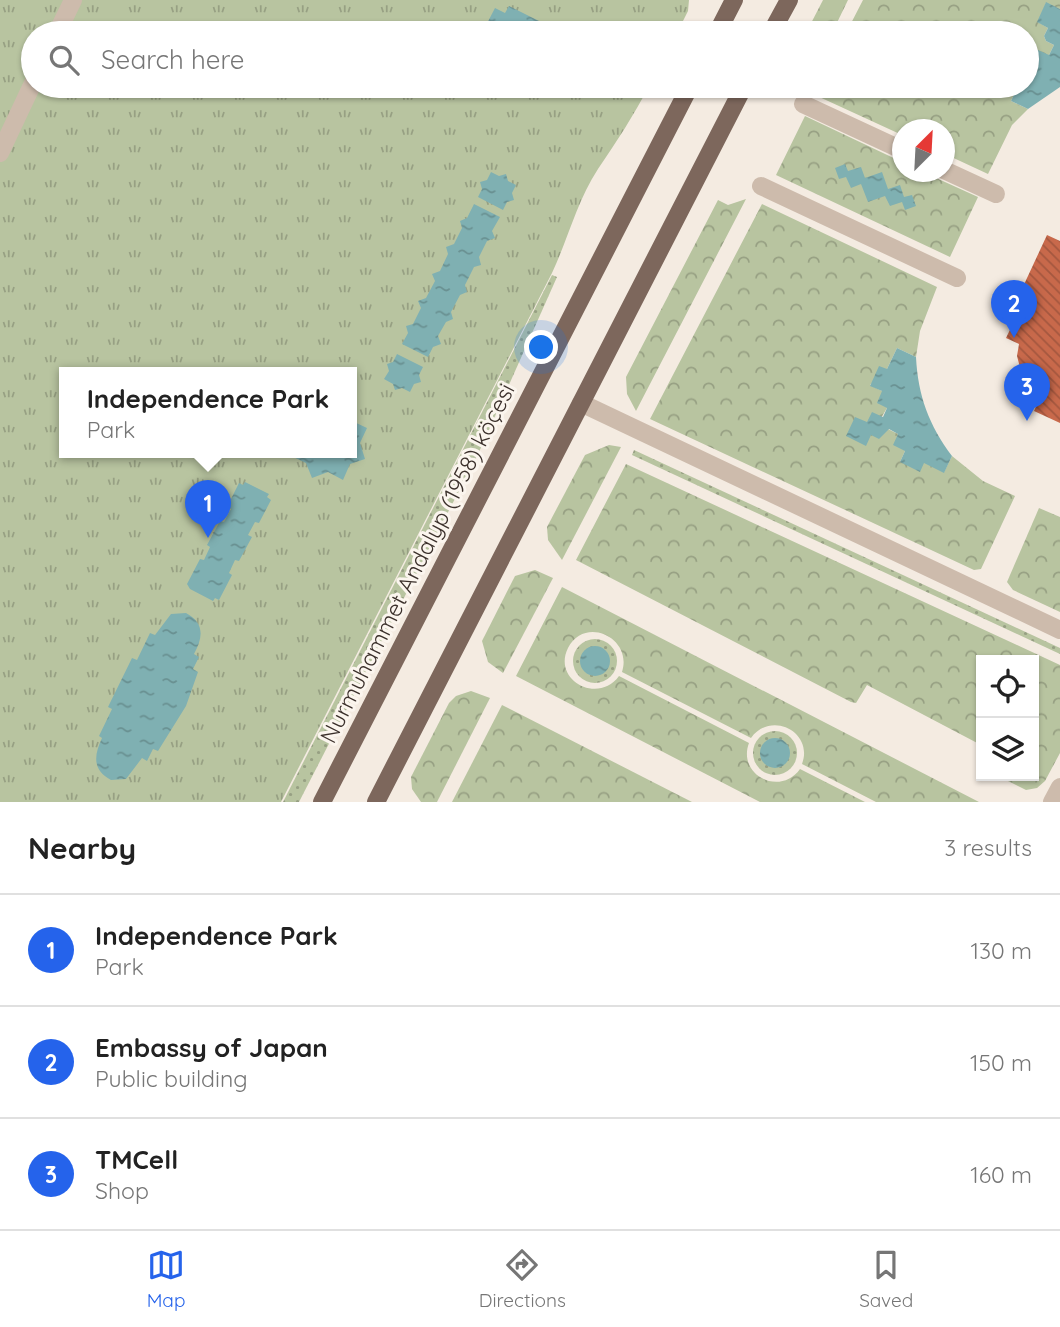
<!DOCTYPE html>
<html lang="en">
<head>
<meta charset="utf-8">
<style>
	:root { --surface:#fff; --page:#f6f6f6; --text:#222; --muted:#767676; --line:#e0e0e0; --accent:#2563eb }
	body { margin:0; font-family:Quicksand,sans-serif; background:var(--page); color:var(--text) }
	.controls { position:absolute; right:21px; bottom:21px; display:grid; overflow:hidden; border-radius:0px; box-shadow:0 2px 5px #0004 }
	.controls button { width:63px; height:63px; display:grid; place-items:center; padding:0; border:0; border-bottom:2px solid var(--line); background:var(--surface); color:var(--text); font:35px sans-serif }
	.compass { position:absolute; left:892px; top:119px; width:63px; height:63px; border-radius:50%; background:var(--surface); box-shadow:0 2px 5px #0004; rotate:24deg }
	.you { position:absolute; left:542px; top:348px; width:24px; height:24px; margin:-18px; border:5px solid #fff; border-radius:50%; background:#1a73e8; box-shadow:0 0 0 10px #1a73e833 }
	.badge { display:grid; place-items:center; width:46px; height:46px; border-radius:50%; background:var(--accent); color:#fff; font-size:23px; font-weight:700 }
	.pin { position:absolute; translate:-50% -58px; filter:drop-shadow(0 2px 4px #0008) }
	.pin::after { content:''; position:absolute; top:37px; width:24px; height:21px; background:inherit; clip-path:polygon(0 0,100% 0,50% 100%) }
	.popup { position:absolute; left:59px; top:367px; width:298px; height:91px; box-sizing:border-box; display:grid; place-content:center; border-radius:0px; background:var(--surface); filter:drop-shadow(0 2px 5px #0005); font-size:23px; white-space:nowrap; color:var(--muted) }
	.popup b { font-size:26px; color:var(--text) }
	.popup::after { content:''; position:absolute; left:50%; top:100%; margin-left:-14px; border:14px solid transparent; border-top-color:var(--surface) }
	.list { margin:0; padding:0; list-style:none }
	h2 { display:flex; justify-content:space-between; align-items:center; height:91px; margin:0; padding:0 28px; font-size:30px }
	h2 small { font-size:23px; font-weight:400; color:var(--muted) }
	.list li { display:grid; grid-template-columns:46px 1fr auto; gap:21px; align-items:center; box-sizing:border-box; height:112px; padding:0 28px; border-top:2px solid var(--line) }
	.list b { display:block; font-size:26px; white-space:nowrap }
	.list p { margin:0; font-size:23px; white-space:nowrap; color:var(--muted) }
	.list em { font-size:23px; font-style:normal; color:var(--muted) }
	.icon { flex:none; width:38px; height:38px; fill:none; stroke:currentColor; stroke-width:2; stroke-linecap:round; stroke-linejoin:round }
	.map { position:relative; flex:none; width:1060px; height:802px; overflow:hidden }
	.search { position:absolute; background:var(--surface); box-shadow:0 2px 5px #0004; left:21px; right:21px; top:21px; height:77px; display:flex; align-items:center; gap:18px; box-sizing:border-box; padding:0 24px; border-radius:38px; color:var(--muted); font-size:26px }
	.sheet { height:427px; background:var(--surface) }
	nav { display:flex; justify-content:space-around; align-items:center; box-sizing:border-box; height:98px; border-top:2px solid var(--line); background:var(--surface); font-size:19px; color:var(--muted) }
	nav a { display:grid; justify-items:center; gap:4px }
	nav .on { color:var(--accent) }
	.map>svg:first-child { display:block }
	.grass { fill:url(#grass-dots) }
	.forest { fill:url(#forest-crowns) }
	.park { fill:url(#park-tufts); fill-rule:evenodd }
	.water { fill:url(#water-ripples) }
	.building { fill:url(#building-back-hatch) }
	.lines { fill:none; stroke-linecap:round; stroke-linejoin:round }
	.minor { stroke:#cdbbac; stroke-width:18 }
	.major { stroke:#7d675c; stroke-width:18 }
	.labels { text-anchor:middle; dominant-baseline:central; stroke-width:6; stroke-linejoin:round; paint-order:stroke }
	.street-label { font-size:23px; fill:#3b302b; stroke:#fbf5ee }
</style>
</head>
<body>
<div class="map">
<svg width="1060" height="802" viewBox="0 0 1060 802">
	<defs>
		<pattern id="grass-dots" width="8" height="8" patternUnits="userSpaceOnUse" patternTransform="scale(1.75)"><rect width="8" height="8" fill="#b8c4a0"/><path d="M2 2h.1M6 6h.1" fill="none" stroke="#97a083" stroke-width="1.8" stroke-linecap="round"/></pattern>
		<pattern id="forest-crowns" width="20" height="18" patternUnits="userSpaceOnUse" patternTransform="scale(1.75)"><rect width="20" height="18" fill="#b8c4a0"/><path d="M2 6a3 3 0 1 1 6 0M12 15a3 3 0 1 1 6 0" fill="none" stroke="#97a083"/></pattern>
		<pattern id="park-tufts" width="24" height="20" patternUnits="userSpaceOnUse" patternTransform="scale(1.75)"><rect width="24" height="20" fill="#b8c4a0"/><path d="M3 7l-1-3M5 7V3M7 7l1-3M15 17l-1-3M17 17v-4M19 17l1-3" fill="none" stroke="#97a083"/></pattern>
		<pattern id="water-ripples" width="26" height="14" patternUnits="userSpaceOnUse" patternTransform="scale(1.75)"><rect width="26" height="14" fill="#7fb0b2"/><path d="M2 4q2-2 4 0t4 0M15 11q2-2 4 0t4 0" fill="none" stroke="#699091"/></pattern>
		<pattern id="building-back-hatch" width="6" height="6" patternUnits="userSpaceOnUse" patternTransform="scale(1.75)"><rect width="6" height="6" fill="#c8694b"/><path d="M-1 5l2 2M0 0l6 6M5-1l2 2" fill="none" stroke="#a4573f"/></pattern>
	</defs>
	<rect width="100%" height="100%" fill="#f4ebe1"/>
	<g class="grass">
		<path d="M552,275L557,277L479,452L299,802H283Z"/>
		<path d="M634,450L1060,648V654L632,455Z"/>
		<circle cx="595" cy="661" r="22"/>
		<circle cx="775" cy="753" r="22"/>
	</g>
	<g class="forest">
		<path d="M823,0H848L832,33H806Z"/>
		<path d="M863,0H1060V9L1046,3L1038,22L1048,28L1044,36L1046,41L1054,45L1049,55L1032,62L1027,59V33H846Z"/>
		<path d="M820,86H1018L1011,101L1028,109L1012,125L988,174L945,154L944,130H902V135L815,95Z"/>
		<path d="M805,116L902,162V172H923L978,197L950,257L776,175Z"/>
		<path d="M746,199L636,411L627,394L626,377L718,200L728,205Z"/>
		<path d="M762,204L937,287L920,331L916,357L897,348L887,369L870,385L882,391L887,408L871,435L888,429L898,434L905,451L900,462H924L944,472L952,456L983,481L1015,496L981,569L974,570L650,419Z"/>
		<path d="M609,445L621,447L562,560L548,540L547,527L585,455Z"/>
		<path d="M626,464L1060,665V753L1045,781L1037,788L1026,790L998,776H1034V660H981V745L867,685L856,703L851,702L576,560Z"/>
		<path d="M1039,508L1060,517V612L1013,590L1007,582Z"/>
		<path d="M535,570L553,578L503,673L488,662L482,641L515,576Z"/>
		<path d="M562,587L979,802H876L802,764C814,732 771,710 751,738L622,672C633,638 585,615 568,648C552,680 598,705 619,676L749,743C737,775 780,797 800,769L865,802H760L516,676Z"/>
		<path d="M471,691L490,698L437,802H421L412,789L411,777L449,703L456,696Z"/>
		<path d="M502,705L692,802H452Z"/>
	</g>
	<path class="park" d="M0,0H689L688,11L677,33H33V86H649C634,115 617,141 598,169C577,201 568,239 552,273L281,802H0ZM64,372H352V452H64Z"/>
	<g class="water">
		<path d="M1046,2L1060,9V87L1028,109L1011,101L1018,86H1027V59L1033,62L1038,50L1049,55L1054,45L1046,41L1044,36L1048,28L1037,22Z"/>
		<path d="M509,6L539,21L532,33H482L495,8L505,13Z"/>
		<path d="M467,86H506L480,96L465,89Z"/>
		<path d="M845,164L848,171L861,167L865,178L882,172L888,189L900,185L904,197L912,195L916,206L905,210L902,202L890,206L885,196L868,202L861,184L851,188L846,177L839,179L835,168Z"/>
		<path d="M491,172L499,176L506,174L508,181L516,185L512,193L514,200L507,202L503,210L478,197L482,189L480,182L487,180Z"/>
		<path d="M474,204L500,217L492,231L495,238L487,241L479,257L481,265L474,267L465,285L467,292L460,295L451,312L453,319L446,322L438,336L441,344L433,347L428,357L402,344L408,333L406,326L413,324L421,308L418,301L426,298L435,281L432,274L440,271L448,254L446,247L454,244L462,228L460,221L467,218Z"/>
		<path d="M897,348L916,357C918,396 929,425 952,456L944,473L924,463L920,472L900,462L905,451L893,445L898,434L889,429L879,439L871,435L866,446L846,436L855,417L867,422L872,412L883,417L887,408L877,403L882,391L870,386L879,366L887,369Z"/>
		<path d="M397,354L423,367L419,375L421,382L414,384L410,392L402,388L395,390L393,384L384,379L389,371L387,364L393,362Z"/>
		<path d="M352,421L367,428L360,443L365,459L350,464L343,480L328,472L312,478L306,463L291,456L293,452H352Z"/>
		<path d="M245,482L269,494L267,497L271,500L259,523L255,522L248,535L252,537L239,561L235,560L229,573L232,575L219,600L215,598L213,601L190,589L187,584L200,559L204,560L210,547L207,545L220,521L224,522L231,509L227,507L239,483L243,485Z"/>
		<path d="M186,613C205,623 203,638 194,654L199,657L193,669L198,672L186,706L158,751L153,749L147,761L142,758L126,779L111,780C92,770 94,755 102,738L99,736L112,709L108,707L132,658L137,660L150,633L155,635L171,614Z"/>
		<circle cx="595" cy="661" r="15"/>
		<circle cx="775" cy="753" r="15"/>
	</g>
	<path class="building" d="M1047,235L1060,241V423L1034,411L1041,396L1023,379L1017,356L1019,344L1006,338L1020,309L1014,306Z"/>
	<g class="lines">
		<g class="minor">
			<path d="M57,33L73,0"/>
			<path d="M803,104L902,150"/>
			<path d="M0,153L33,83"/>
			<path d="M944,170L996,194"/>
			<path d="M761,186L957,278"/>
			<path d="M581,403L1060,630"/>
			<path d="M1052,802L1060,787"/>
		</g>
		<g class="major">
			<path d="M717,33L734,0"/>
			<path d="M771,33L789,0"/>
			<path d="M322,802L690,86"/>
			<path d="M376,802L744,86"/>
		</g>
	</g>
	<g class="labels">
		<g class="street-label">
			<text transform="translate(417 563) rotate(-63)">Nurmuhammet Andalyp (1958) köçesi</text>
		</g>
	</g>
</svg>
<div class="controls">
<button><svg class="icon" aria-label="locate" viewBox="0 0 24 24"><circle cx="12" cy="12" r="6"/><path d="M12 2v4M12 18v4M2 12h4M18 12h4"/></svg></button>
<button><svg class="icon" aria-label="layers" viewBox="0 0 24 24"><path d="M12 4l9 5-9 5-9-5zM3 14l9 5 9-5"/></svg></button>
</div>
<svg class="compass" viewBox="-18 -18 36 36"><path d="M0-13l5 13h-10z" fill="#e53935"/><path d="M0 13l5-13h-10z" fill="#767676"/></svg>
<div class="you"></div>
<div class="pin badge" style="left:208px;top:538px">1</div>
<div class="popup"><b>Independence Park</b>Park</div>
<div class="pin badge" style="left:1014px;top:338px">2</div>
<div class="pin badge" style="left:1027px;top:421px">3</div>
<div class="search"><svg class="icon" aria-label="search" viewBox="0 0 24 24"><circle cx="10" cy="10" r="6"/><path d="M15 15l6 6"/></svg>Search here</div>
</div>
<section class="sheet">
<h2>Nearby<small>3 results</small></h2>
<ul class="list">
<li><span class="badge">1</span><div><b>Independence Park</b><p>Park</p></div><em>130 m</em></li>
<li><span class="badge">2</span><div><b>Embassy of Japan</b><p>Public building</p></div><em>150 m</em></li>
<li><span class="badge">3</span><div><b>TMCell</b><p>Shop</p></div><em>160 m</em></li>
</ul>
</section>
<nav>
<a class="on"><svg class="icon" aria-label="map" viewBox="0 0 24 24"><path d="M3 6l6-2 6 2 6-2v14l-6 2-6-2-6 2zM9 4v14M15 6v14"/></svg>Map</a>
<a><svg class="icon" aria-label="directions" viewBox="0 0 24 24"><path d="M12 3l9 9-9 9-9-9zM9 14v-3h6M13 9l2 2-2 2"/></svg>Directions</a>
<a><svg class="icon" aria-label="saved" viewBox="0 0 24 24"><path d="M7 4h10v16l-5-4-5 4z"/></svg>Saved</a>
</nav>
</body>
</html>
